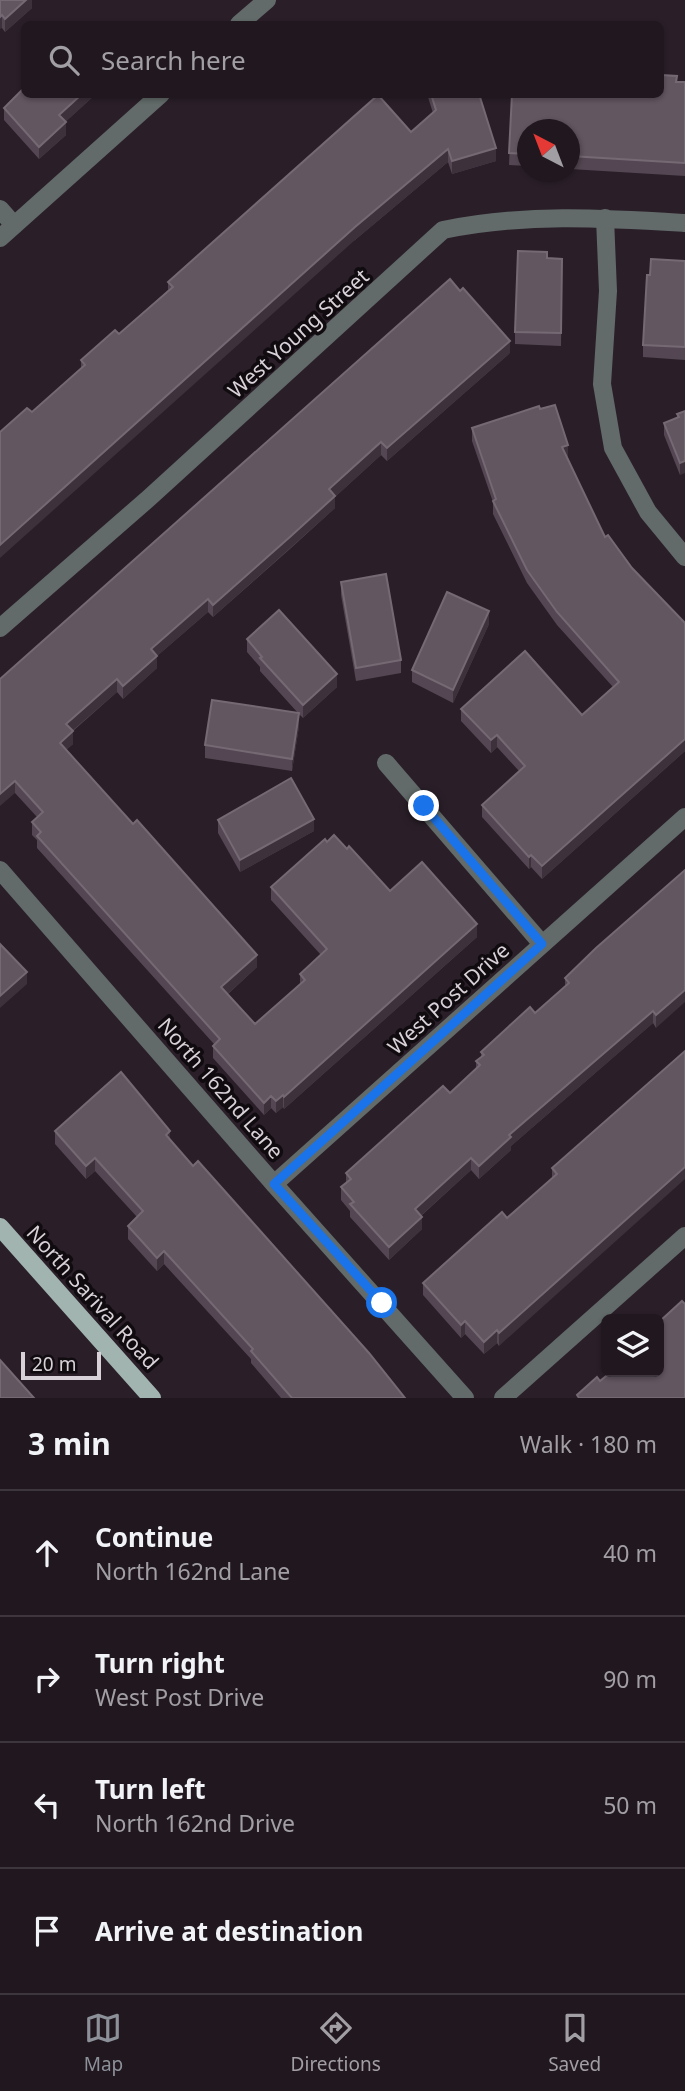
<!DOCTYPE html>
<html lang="en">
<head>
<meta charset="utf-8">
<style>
	:root { --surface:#20171f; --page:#282028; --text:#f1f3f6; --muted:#a29fa4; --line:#3d363d; --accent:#8c9099 }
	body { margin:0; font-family:"Noto Sans",sans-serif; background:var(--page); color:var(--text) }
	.controls { position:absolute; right:21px; bottom:21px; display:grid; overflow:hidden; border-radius:10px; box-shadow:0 2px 5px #0004 }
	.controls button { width:63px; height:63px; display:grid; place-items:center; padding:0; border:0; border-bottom:2px solid var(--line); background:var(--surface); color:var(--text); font:35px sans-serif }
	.compass { position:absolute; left:517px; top:119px; width:63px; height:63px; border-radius:50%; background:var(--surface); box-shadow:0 2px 5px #0004; rotate:318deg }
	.scale { position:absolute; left:21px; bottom:18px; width:80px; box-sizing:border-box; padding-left:7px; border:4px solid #d8d1d8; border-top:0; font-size:19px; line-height:24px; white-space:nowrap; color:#d8d1d8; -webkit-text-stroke:5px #100b0f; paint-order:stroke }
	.stop { position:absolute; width:21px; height:21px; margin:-16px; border:5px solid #1a73e8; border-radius:50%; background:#fff }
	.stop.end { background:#1a73e8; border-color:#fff; box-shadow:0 2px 7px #0008 }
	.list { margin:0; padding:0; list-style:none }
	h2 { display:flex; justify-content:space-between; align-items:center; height:91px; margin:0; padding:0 28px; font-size:30px }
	h2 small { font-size:23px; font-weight:400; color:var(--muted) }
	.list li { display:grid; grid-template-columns:46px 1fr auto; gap:21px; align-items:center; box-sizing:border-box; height:126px; padding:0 28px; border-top:2px solid var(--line) }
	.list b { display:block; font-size:26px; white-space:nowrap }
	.list p { margin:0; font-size:23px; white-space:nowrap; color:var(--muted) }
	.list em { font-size:23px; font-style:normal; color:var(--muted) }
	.icon { flex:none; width:38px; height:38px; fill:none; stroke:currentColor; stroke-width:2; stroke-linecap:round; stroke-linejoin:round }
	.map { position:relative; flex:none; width:685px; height:1398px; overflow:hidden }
	.search { position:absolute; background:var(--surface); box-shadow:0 2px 5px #0004; left:21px; right:21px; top:21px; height:77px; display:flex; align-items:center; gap:18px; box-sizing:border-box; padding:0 24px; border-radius:10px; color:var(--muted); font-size:26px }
	.sheet { height:595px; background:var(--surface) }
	nav { display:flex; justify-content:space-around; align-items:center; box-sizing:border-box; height:98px; border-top:2px solid var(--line); background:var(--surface); font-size:19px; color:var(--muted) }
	nav a { display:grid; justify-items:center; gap:4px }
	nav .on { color:var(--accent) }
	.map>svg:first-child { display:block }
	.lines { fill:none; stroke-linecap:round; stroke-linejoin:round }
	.minor { stroke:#626b69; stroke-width:18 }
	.major { stroke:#a1b4af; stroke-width:18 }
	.wall { fill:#544753 }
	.shaded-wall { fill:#3d313c }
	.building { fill:#625661; stroke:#756974; stroke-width:2 }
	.route { stroke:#1a73e8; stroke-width:9 }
	.labels { text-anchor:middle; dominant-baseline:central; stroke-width:7; stroke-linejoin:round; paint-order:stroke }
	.street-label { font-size:21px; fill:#d8d1d8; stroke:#100b0f }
</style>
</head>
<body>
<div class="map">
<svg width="685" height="1398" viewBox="0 0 685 1398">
	<rect width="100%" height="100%" fill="#2a1f29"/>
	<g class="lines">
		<g class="minor">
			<path d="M239,24L267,0"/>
			<path d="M0,209L14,225"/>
			<path d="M605,218L608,291L602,384L613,448L648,512L685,557"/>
			<path d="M0,238L161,94"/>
			<path d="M0,628L149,498L443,230C524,213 603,218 685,223"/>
			<path d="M386,763L542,944"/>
			<path d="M0,870L274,1184L465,1398"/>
			<path d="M274,1184L685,817"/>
			<path d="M503,1398L685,1236"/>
		</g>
		<path class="major" d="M0,1227L152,1398"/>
	</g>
	<g class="wall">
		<path d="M0,0H32V8L5,32L2,28Z"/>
		<path d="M661,75L677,76V82H685V176L570,169V130H528V166L509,165L512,94H661Z"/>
		<path d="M24,94H96L65,122L66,135L39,159L4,120V108Z"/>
		<path d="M427,94H479L496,161L452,174L448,162L355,240L32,412L81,369V360L119,334L168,290V282L411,132L433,113Z"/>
		<path d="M547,258L562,259L561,346L515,344V332Z"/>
		<path d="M685,261V360L643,357V345L650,275Z"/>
		<path d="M510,353L387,461L381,455L335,497V508L291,548L213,617L208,612L157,656V668L123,699L117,692L73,731V744L66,750L257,967L228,994L255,1024L300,984V974L321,955L271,900V887L327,842L347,849L390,891L477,937L284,1109L283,1107L276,1113L271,1108L264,1115L213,1058V1046L214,1044L37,848V840L32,835V822L37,817L15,793L0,679Z"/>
		<path d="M540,409L568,458L605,537L632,568L685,623V751L542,879L531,867L529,869L482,817V805L519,771L497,747L491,753L461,721V709L582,715L613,687L557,625L527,583L493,514V502L472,441V428Z"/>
		<path d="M685,411L680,475L664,435V423L677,418V414Z"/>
		<path d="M341,582L401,660V673L356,681L341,595Z"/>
		<path d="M489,624L453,703L412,682V670Z"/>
		<path d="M247,639L337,687L303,718L299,714V726L292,771L205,758V745L298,713L260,671V667L247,652Z"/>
		<path d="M218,820L314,831L240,872L218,833Z"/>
		<path d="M685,870L656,1028L653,1023L511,1146V1150L479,1179L471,1170L421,1216L422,1229L389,1260L350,1217V1211L341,1200V1187L346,1183V1173L450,1093L476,1069V1061L481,1057V1052L535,1013L565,987V978Z"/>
		<path d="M685,1051L499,1346L497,1343L484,1354L465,1334L461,1338L423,1295V1283L507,1218L552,1178V1168Z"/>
		<path d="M55,1131L170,1140L405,1398H281L251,1363V1359L164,1264L157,1271L128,1239V1226L137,1217L95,1171L86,1179L55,1144Z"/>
	</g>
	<g class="shaded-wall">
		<path d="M26,0H32V8L5,32V19Z"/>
		<path d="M2,15V28L0,29V17Z"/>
		<path d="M82,94H96L59,128V115Z"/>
		<path d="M66,122V135L39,159V147Z"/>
		<path d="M496,148V161L452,174V161Z"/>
		<path d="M448,149V162L355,240L0,558V545L355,227Z"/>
		<path d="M510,341V353L387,461V448Z"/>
		<path d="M381,442V455L335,497V508L213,617V605L329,489Z"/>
		<path d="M568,445V458L562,460V447Z"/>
		<path d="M685,461V473L680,475V463Z"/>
		<path d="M208,599V612L157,656V668L123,699V686L151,649Z"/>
		<path d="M489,611V624L453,703V690Z"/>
		<path d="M337,674V687L303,718V705Z"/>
		<path d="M117,679V692L66,736V724Z"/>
		<path d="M299,713V726L292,771V759Z"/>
		<path d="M73,731V744L60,755V743Z"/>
		<path d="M497,735V747L491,753V740Z"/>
		<path d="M685,739V751L542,879V866Z"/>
		<path d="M15,781V793L0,806V794Z"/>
		<path d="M314,819V831L240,872V860Z"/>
		<path d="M531,855V867L529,869V857Z"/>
		<path d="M477,924V937L284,1109V1097Z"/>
		<path d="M257,955V967L221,1000V987Z"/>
		<path d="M27,972V984L0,1008V996Z"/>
		<path d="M685,990V1002L656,1028V1015Z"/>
		<path d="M653,1011V1023L511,1146V1150L479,1179V1166L509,1135Z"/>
		<path d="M283,1095V1107L276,1113V1101Z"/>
		<path d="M271,1096V1108L264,1115V1103Z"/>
		<path d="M170,1131V1144L166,1135Z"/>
		<path d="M95,1158V1171L86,1179V1166Z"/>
		<path d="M471,1158V1170L415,1221V1209Z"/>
		<path d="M685,1167V1179L499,1346V1333Z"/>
		<path d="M422,1217V1229L389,1260V1247Z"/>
		<path d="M164,1251V1264L157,1271V1258Z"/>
		<path d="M465,1321V1334L461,1338V1325Z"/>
		<path d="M497,1330V1343L484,1354V1342Z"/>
	</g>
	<g class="building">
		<path d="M0,0H26L5,19L2,15L0,17Z"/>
		<path d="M661,75L677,76L676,82H685V163L570,156V130H528V154L509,153L512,94H661Z"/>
		<path d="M24,88V94H82L59,115L66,122L39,147L4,108Z"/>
		<path d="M431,94H479L496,148L452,161L448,149L355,227L0,545V432L27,408L32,412L85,365L81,360L115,330L119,334L173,287L168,282L378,95L411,132L436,110Z"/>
		<path d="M518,251L547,252V258L562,259L561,333L515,332Z"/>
		<path d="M651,259L685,261V347L643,345L647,275H650Z"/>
		<path d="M450,279L460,291L463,288L510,341L387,448L381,442L329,489L335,496L291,536L213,605L208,599L151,649L157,656L123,686L117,679L66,724L73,731L60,743L133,824L137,820L257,955L221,987L255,1024L305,980L300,974L327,949L271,887L325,839L327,842L334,835L347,849L349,846L390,891L422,862L477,924L284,1097L283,1095L276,1101L271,1096L264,1103L213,1046L220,1039L37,836L41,832L32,822L43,812L15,781L0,794V679Z"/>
		<path d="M555,405L568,445L562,447L605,537L608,535L632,568L685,623V739L542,866L531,855L529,857L482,805L525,766L497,735L491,740L461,709L525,651L582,715L619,682L557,612L527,570L493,501L496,499L472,428L539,406L540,409Z"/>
		<path d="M685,411V461L680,463L664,423L679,417L677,414Z"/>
		<path d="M386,574L401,660L356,668L341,582Z"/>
		<path d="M447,592L489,611L453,690L412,670Z"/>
		<path d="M279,610L337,674L303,705L260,658L262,657L247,639Z"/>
		<path d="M212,700L299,713L292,759L205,745Z"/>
		<path d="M291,778L314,819L240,860L218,820Z"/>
		<path d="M685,870V990L656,1015L653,1011L509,1135L511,1137L479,1166L471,1158L415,1209L422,1217L389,1247L350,1204L354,1202L341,1187L351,1179L346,1173L443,1086L450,1093L480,1065L476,1061L484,1055L481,1052L530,1007L535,1013L569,983L565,978L596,948Z"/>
		<path d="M0,944L27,972L0,996Z"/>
		<path d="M685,1051V1167L499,1333L497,1330L484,1342L465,1321L461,1325L423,1283L502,1212L507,1218L557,1174L552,1168Z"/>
		<path d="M121,1072L170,1131L166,1135L193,1166L198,1161L369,1353L405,1398H292L251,1351L253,1349L164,1251L157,1258L128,1226L143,1211L95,1158L86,1166L55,1131Z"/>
		<path d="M682,1301L685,1304V1398H579L577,1395L597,1377L600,1381L611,1372H659V1322Z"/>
		<path d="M0,1360L34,1398H0Z"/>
	</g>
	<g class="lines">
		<path class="route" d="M382,1303L274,1184L542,944L424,806"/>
	</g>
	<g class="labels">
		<g class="street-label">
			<text transform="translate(298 333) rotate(-42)">West Young Street</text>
			<text transform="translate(448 998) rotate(-42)">West Post Drive</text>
			<text transform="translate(221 1088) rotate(49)">North 162nd Lane</text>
			<text transform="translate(93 1297) rotate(48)">North Sarival Road</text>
		</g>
	</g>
</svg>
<div class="controls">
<button><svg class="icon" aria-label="layers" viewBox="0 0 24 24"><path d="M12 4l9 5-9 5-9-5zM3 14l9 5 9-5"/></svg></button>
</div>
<svg class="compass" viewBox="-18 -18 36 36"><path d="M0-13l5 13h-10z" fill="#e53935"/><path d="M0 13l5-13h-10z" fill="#a29fa4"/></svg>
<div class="scale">20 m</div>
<div class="stop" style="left:382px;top:1303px"></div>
<div class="stop end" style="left:424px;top:806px"></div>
<div class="search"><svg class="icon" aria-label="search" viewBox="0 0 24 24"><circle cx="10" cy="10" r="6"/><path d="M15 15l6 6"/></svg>Search here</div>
</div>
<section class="sheet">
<h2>3 min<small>Walk · 180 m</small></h2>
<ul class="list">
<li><svg class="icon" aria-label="ahead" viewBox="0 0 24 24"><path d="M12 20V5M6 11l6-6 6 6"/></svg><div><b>Continue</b><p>North 162nd Lane</p></div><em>40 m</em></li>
<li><svg class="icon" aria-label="right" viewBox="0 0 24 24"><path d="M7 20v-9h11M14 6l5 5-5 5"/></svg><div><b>Turn right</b><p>West Post Drive</p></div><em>90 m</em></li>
<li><svg class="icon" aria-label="left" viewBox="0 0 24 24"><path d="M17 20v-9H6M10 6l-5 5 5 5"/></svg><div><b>Turn left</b><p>North 162nd Drive</p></div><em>50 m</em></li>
<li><svg class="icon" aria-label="arrive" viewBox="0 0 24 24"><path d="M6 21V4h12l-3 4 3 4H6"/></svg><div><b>Arrive at destination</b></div></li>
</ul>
</section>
<nav>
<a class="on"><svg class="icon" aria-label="map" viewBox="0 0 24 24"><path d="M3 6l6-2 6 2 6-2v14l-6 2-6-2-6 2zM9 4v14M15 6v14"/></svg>Map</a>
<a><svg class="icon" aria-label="directions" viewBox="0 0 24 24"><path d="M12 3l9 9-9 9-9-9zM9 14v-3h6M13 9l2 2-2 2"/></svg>Directions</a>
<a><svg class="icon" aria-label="saved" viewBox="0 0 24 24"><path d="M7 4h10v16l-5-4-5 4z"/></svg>Saved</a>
</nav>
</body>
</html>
